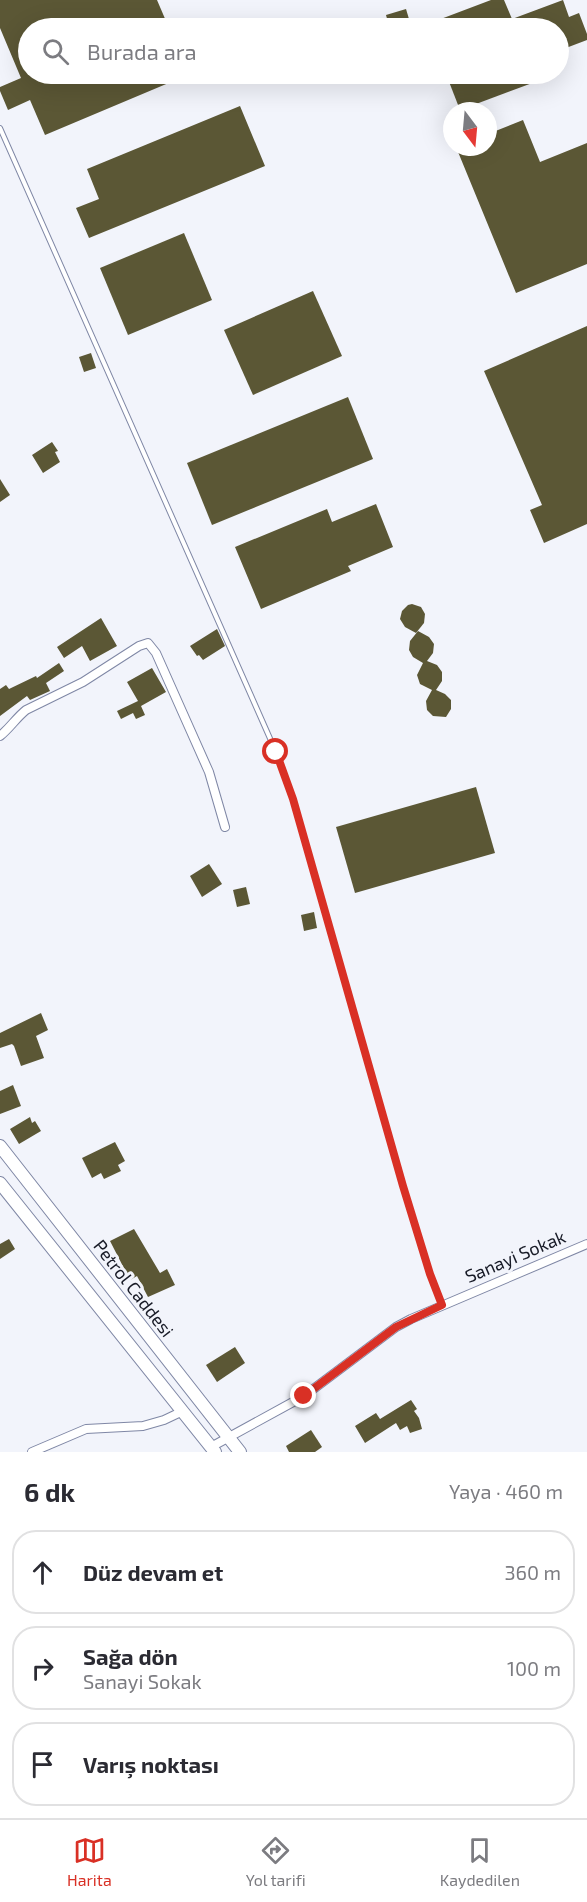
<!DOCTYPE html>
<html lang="tr">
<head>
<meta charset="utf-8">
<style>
	:root { --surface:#fff; --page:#f7f7f7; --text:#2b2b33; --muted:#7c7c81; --line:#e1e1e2; --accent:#d93025 }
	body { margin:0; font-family:"Exo 2",sans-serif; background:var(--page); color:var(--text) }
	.compass { position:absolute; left:443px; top:102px; width:54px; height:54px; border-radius:50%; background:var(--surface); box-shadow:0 6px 24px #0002; rotate:164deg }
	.stop { position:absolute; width:18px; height:18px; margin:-14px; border:4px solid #d93025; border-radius:50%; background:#fff }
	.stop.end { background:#d93025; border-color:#fff; box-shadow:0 2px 6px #0008 }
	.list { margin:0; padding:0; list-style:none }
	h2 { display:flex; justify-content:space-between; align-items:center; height:78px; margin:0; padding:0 24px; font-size:26px }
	h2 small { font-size:20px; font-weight:400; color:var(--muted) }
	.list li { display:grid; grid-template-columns:39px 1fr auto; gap:18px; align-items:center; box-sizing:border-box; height:84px; margin:0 12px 12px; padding:0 12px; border:2px solid var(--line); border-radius:24px }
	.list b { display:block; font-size:22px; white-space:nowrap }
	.list p { margin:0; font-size:20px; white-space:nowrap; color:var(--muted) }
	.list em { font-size:20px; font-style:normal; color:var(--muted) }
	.icon { flex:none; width:33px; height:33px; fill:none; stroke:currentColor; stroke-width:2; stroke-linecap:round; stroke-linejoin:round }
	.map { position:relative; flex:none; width:587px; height:1452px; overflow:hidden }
	.search { position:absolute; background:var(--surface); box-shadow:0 6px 24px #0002; left:18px; right:18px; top:18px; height:66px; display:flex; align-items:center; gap:15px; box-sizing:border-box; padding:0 21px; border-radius:33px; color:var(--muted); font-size:22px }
	.sheet { height:366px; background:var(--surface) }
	nav { display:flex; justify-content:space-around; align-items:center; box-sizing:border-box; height:84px; border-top:2px solid var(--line); background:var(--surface); font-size:16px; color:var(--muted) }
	nav a { display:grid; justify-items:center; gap:3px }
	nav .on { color:var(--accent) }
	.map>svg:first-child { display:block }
	.building { fill:#5b5735 }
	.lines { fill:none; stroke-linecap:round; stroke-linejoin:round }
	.service-casing { stroke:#7f87a5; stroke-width:6 }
	.minor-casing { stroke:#7f87a5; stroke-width:10 }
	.secondary-casing { stroke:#7f87a5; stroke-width:14 }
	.service { stroke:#fff; stroke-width:4 }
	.minor { stroke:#fff; stroke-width:8 }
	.secondary { stroke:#fff; stroke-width:12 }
	.route { stroke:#d93025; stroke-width:8 }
	.labels { text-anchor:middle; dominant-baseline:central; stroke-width:6; stroke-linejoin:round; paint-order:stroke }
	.street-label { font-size:18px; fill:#181b27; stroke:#f2f4fb }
</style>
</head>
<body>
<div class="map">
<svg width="587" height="1452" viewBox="0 0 587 1452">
	<rect width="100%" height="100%" fill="#f2f4fb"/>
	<g class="building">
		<path d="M0,0H157L169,28H28V74H190L45,135L30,100L8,110L0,91V87L21,78L0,28Z"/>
		<path d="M491,0H504L512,19L563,0L569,17L579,13L587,34V40L558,51V28H417Z"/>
		<path d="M406,9L409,19L389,26L386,15Z"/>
		<path d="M446,74H532L535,82L460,110Z"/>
		<path d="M240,106L265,166L89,238L76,208L99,199L87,169Z"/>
		<path d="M523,120L540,162L587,143V264L516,293L456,147H488V134Z"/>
		<path d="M184,233L212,300L128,335L100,268Z"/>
		<path d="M313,291L342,356L253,395L224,330Z"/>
		<path d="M587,326V524L544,543L530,510L542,505L484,371Z"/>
		<path d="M91,353L96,368L84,372L79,357Z"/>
		<path d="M348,397L373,459L212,525L187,463Z"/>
		<path d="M52,442L58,451L55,452L60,462L43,473L32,455Z"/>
		<path d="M0,479L10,495L0,502Z"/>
		<path d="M376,504L393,547L348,566L351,571L261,609L235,547L327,509L332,522Z"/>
		<path d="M412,604L421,607L425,614L424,623L416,633L405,627L400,619L402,611L408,605Z"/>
		<path d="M101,618L117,646L90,661L82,646L64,658L57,647Z"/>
		<path d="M217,629L225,646L203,660L199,655L197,656L190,646Z"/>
		<path d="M418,631L429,637L434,644L433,653L427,661L437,665L442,672V681L436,690L445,694L451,700V709L446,717L433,716L427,710L426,701L432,690L420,684L417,675L423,663L413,657L409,650L410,641Z"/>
		<path d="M59,663L64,671L46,683L50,691L30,700L27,696L0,716V689L6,685L9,689L36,676L37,678Z"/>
		<path d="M152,668L166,692L141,706L145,715L136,719L133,713L121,719L117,711L138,701L127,682Z"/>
		<path d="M476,787L495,853L355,893L336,827Z"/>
		<path d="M209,864L222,884L202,897L190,876Z"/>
		<path d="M246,887L250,904L237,907L233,890Z"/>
		<path d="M314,912L317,928L304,931L301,915Z"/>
		<path d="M41,1013L48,1030L36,1036L44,1058L21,1066L14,1046L12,1044L0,1048V1033Z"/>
		<path d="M13,1085L21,1106L0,1114V1091Z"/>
		<path d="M30,1117L32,1123L35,1121L41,1131L19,1144L10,1129Z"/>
		<path d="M115,1142L125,1161L118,1165L121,1171L104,1179L101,1173L92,1178L82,1158Z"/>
		<path d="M134,1229L160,1273L167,1269L175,1285L148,1297L137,1276L130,1280L110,1241Z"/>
		<path d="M9,1239L15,1249L0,1259V1244Z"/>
		<path d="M235,1347L245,1363L217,1382L206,1365Z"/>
		<path d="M411,1400L417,1409L414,1411L419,1418L422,1429L410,1433L407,1426L400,1430L396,1423L365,1443L355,1426L376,1413L380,1419Z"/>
		<path d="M311,1430L322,1447L315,1452H289L286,1446Z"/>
	</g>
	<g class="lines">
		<g class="service-casing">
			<path id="service" d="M0,128L276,752L293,799L403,1186L430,1274L442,1304"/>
		</g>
		<g class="minor-casing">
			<g id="minor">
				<path d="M0,736C10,728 16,718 26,710L83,682L139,646L148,643L156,653L209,772L225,827"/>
				<path d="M211,1447L304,1396L396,1327L411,1319L587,1244"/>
				<path d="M32,1452L86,1429L143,1426L164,1420L183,1411"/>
			</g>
		</g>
		<g class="secondary-casing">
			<g id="secondary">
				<path d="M0,1146L240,1452"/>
				<path d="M0,1183L215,1452"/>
			</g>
		</g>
		<use href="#service" class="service"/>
		<use href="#minor" class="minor"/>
		<use href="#secondary" class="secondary"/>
	</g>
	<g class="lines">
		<path class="route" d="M276,752L293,799L403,1186L430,1274L442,1305L396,1327L304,1396"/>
	</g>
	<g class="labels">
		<g class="street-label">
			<text transform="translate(515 1256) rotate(-23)">Sanayi Sokak</text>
			<text transform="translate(134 1288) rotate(52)">Petrol Caddesi</text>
		</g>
	</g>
</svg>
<svg class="compass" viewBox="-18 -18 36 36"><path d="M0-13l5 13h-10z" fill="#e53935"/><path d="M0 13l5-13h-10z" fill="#7c7c81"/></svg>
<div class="stop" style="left:276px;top:752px"></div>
<div class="stop end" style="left:304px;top:1396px"></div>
<div class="search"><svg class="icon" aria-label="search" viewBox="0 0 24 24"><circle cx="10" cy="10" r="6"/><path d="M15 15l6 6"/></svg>Burada ara</div>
</div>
<section class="sheet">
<h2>6 dk<small>Yaya · 460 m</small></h2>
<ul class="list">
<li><svg class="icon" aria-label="ahead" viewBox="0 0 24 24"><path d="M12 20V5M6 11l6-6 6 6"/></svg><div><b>Düz devam et</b></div><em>360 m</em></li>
<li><svg class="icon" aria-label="right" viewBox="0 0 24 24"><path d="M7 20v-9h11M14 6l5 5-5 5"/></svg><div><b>Sağa dön</b><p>Sanayi Sokak</p></div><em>100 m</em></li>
<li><svg class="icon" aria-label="arrive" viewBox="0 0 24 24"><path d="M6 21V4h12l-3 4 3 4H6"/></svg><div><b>Varış noktası</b></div></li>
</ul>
</section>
<nav>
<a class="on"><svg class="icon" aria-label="map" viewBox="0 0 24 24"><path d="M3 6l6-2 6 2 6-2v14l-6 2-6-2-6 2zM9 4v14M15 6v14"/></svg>Harita</a>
<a><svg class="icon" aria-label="directions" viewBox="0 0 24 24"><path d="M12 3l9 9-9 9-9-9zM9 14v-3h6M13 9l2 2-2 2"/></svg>Yol tarifi</a>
<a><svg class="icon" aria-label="saved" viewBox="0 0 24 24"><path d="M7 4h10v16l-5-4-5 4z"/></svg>Kaydedilen</a>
</nav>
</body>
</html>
